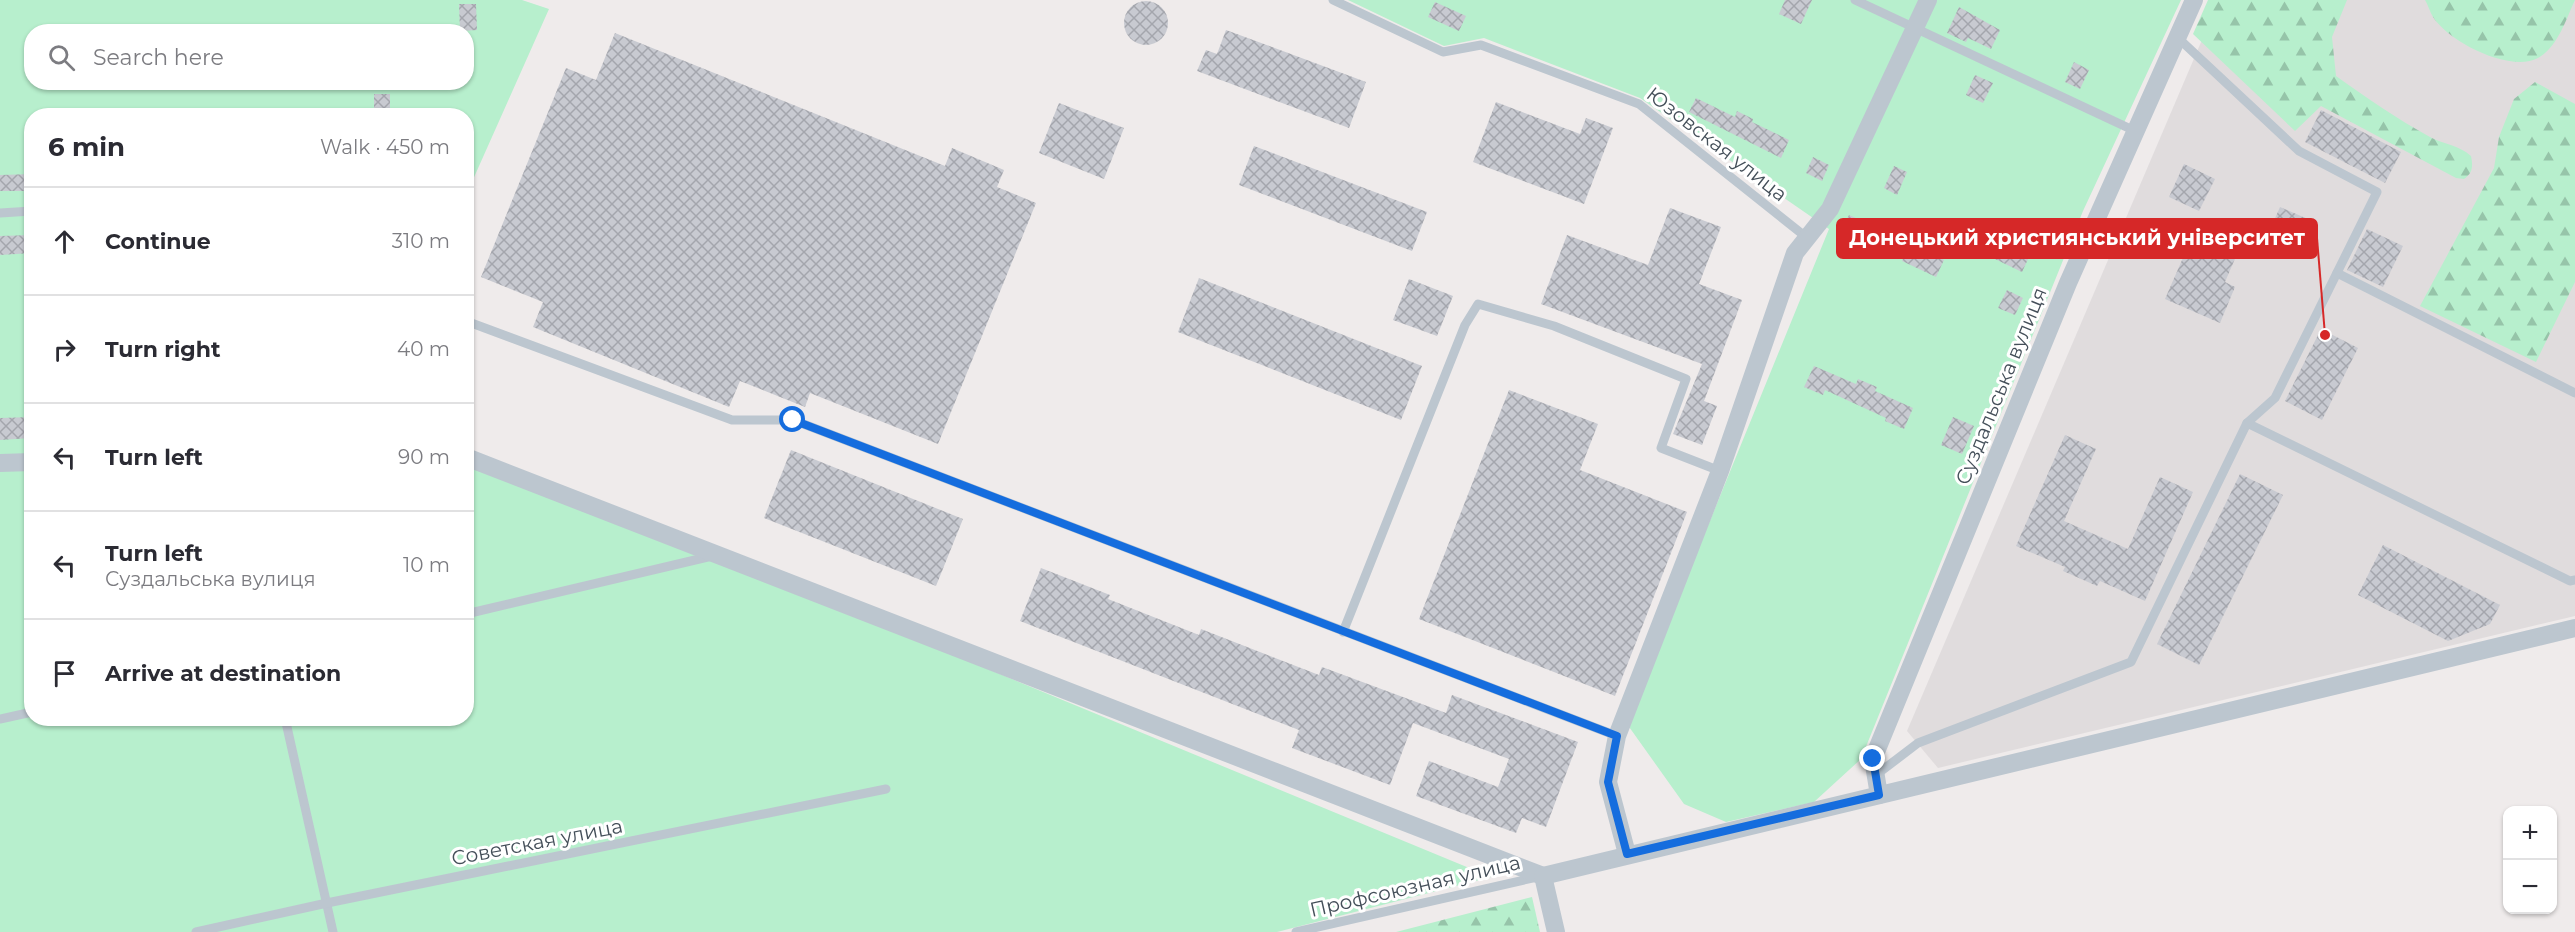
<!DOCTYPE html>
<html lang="en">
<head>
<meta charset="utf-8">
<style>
	:root { --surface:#fff; --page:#f7f7f7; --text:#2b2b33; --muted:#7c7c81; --line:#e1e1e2 }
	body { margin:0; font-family:Montserrat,sans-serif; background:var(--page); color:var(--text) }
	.controls { position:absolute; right:18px; bottom:18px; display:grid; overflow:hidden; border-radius:12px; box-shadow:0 2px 4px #0004 }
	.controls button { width:54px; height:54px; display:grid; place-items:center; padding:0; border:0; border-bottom:2px solid var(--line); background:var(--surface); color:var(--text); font:30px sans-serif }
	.stop { position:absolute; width:18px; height:18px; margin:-14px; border:4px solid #156dde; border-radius:50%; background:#fff }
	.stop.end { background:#156dde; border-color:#fff; box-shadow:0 2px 6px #0008 }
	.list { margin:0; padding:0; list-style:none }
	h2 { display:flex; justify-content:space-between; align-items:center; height:78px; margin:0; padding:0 24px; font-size:26px }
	h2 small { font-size:20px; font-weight:400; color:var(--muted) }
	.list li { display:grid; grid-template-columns:39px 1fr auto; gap:18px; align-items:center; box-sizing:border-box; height:108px; padding:0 24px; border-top:2px solid var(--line) }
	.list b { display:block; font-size:22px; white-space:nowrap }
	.list p { margin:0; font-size:20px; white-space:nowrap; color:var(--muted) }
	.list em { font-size:20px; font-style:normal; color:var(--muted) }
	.icon { flex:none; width:33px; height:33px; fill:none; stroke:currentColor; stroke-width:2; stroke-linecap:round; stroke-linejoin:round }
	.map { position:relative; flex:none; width:2575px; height:932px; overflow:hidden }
	.search { position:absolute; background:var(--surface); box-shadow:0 2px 4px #0004; left:24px; top:24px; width:450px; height:66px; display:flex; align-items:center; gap:15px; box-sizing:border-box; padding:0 21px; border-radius:24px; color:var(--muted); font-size:22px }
	.panel { position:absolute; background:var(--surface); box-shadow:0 2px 4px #0004; left:24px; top:108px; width:450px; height:618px; border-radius:24px }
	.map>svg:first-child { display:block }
	.education { fill:#e0dcdd }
	.green { fill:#b7efcd; fill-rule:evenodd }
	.forest { fill:url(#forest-firs) }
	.building { fill:url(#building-cross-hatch) }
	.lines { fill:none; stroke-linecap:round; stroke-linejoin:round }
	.lane { stroke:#bcc6cf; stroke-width:9 }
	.street { stroke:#bcc6cf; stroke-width:18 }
	.route { stroke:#156dde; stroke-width:8 }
	.labels { text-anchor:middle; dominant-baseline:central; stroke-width:6; stroke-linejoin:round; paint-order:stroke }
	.street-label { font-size:20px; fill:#444f59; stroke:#fff }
	.leader { fill:none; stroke:#d62828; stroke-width:2 }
	.callout-dot { fill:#d62828; stroke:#fff; stroke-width:2 }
	.callout { fill:#d62828; stroke:#d62828; stroke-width:2 }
	.callout-label { font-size:21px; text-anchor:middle; font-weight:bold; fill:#fff }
</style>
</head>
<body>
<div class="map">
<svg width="2575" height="932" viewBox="0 0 2575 932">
	<defs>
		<pattern id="forest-firs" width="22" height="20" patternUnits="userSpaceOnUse" patternTransform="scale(1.5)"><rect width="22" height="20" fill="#b7efcd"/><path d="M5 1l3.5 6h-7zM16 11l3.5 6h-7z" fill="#96c4a9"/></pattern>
		<pattern id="building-cross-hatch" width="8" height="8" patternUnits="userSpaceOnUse" patternTransform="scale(1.5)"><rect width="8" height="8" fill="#c8cad1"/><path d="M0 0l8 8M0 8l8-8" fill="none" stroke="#a4a6ad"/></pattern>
	</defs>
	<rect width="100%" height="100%" fill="#efebeb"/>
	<path class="education" d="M2219,0H2575V616L1938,768L1907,731Z"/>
	<g class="green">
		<path d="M0,0H522L549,9L467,193L466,116H32V718H466L467,454L1491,877L1277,932H0ZM32,32H466V82H32Z"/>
		<path d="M1348,0H2181L2083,211L1861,759L1814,802L1726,822L1684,804L1627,724L1829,229L1640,98L1484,38L1444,46Z"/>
	</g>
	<g class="forest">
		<path d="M2208,0H2347L2332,37L2336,76C2367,98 2397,119 2430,137C2443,144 2459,145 2471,156C2473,166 2473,173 2464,179L2456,178L2321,106L2295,131L2193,34Z"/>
		<path d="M2425,0H2575C2566,19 2558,47 2538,58C2510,73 2449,42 2433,17C2430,12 2428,5 2425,0Z"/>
		<path d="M2535,82L2575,104V282L2536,362L2420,306L2494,168L2499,137L2514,99Z"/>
		<path d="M1532,897L1540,932H1396Z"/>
	</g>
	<g class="building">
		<path d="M1785,0H1812L1801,24L1779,14Z"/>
		<circle cx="1146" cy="23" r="22"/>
		<path d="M1435,2L1466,16L1459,31L1428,17Z"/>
		<path d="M459,4H476L477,30L460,31Z"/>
		<path d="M1959,7L2000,30L1991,49L1968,38L1966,42L1947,33Z"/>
		<path d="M1226,30L1366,82L1349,128L1197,71L1206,50L1217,54Z"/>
		<path d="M615,33L945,166L952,148L1004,170L997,187L1036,203L938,444L810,393L805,407L740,381L729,407L533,327L543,302L481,277L566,68L596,80Z"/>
		<path d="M2074,62L2089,70L2080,89L2065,82Z"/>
		<path d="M1975,75L1993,83L1983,103L1966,95Z"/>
		<rect x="374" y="94" width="16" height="22"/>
		<path d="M1696,98L1735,117L1737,111L1753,119L1752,122L1789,140L1781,158L1689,112Z"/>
		<path d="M1496,102L1580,134L1586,118L1613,128L1584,204L1473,162Z"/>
		<path d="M1059,103L1124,128L1104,179L1039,153Z"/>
		<path d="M2321,110L2401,152L2385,183L2305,142Z"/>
		<path d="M1254,146L1427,212L1412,251L1239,185Z"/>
		<path d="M1813,157L1829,165L1822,181L1806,173Z"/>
		<path d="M2184,164L2215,179L2199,211L2169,197Z"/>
		<path d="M1894,166L1907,172L1897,195L1884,188Z"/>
		<path d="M32,174V191H0V175Z"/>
		<path d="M2280,207L2310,220L2297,252L2266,239Z"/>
		<path d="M1670,208L1721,227L1699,284L1742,300L1704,401L1717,406L1702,445L1673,434L1702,364L1541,304L1567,235L1648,265Z"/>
		<path d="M1849,215L1867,223L1855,248L1838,239Z"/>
		<path d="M1966,218L1985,227L1982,232L2030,255L2022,272L1974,249L1972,253L1953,244Z"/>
		<path d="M2196,228L2240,247L2225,282L2235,287L2220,323L2165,299Z"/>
		<path d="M2367,229L2403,246L2383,287L2347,270Z"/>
		<path d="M32,235V253L0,255V236Z"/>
		<path d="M1910,244L1944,260L1936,277L1902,261Z"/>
		<path d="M1199,278L1422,366L1401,420L1178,332Z"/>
		<path d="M1409,279L1453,296L1437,336L1393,320Z"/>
		<path d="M2007,290L2023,298L2015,315L1998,308Z"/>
		<path d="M2321,329L2358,348L2322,420L2285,401Z"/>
		<path d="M1814,366L1856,384L1858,379L1877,387L1875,391L1913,408L1904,429L1885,421L1886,418L1825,390L1823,395L1804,387Z"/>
		<path d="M1509,390L1598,424L1580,470L1687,512L1615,696L1419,619Z"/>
		<path d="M32,417V438L0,440V418Z"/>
		<path d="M1953,417L1974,426L1962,454L1941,445Z"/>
		<path d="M2065,435L2096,449L2064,521L2128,549L2160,477L2193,492L2145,601L2100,581L2097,586L2063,571L2065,567L2016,546Z"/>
		<path d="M791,450L963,519L936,586L764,518Z"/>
		<path d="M2240,474L2283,495L2199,665L2157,644Z"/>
		<path d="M2383,545L2500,605L2490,624L2448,641L2358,595Z"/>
		<path d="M1041,568L1110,595L1108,599L1199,635L1201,629L1319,675L1322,667L1446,713L1452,695L1578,742L1546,827L1522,818L1516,833L1416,796L1429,761L1498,787L1509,759L1413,723L1390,785L1292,748L1299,730L1020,621Z"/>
	</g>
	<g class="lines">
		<g class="lane">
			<path d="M1333,0L1443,52L1481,45L1639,104L1806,237"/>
			<path d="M1855,0L2135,131"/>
			<path d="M0,213L32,211"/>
			<path d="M2337,273L2575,393"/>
			<path d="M466,321L732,420H793L1617,736"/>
			<path d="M2247,423L2570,581L2575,580"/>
			<path d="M466,614L712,556"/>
			<path d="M1343,632L1465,325L1478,304L1554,326L1686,379L1661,448L1720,471"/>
			<path d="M285,718L333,932"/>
			<path d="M0,719L32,712"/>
			<path d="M1876,775L1918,743L2131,662L2247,423L2275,398L2377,192L2299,151L2177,37"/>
			<path d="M196,932L327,903L886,789"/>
			<path d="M1296,932L1537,877"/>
		</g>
		<g class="street">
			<path d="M466,457L1543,876"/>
			<path d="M0,463L32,462"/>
			<path d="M1879,795L1873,759L2068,283L2194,0"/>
			<path d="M1627,854L1608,782L1617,736L1720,471L1795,253L1830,209L1928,0"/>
			<path d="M1556,932L1543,876L2575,628"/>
		</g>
	</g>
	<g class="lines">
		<path class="route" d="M793,420L1617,736L1608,782L1627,854L1879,795L1873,759"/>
	</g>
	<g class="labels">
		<g class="street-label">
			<text transform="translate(1717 144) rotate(38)">Юзовская улица</text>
			<text transform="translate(2001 386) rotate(-68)">Суздальська вулиця</text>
			<text transform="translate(537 842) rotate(-11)">Советская улица</text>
			<text transform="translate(1415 886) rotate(-13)">Профсоюзная улица</text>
		</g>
	</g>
	<path class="leader" d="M2325 335L2317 238"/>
	<circle class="callout-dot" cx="2325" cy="335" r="6"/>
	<rect class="callout" x="1837" y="219" width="480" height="39" rx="6"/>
	<g class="callout-label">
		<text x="2077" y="245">Донецький християнський університет</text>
	</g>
</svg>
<div class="controls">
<button>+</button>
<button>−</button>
</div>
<div class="stop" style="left:793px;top:420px"></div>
<div class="stop end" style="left:1873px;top:759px"></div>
<div class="search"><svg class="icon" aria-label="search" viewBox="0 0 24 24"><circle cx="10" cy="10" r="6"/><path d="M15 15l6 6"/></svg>Search here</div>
<section class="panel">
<h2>6 min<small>Walk · 450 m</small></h2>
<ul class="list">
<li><svg class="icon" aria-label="ahead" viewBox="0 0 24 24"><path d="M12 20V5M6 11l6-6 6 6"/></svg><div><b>Continue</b></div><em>310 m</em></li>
<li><svg class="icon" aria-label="right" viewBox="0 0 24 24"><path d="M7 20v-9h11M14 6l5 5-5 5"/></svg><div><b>Turn right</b></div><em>40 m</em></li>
<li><svg class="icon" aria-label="left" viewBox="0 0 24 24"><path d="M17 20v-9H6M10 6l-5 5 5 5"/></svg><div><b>Turn left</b></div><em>90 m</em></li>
<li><svg class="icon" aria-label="left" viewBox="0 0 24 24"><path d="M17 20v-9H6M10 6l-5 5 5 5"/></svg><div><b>Turn left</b><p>Суздальська вулиця</p></div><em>10 m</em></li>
<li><svg class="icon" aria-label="arrive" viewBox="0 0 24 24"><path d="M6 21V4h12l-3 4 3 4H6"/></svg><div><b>Arrive at destination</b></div></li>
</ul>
</section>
</div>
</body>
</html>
